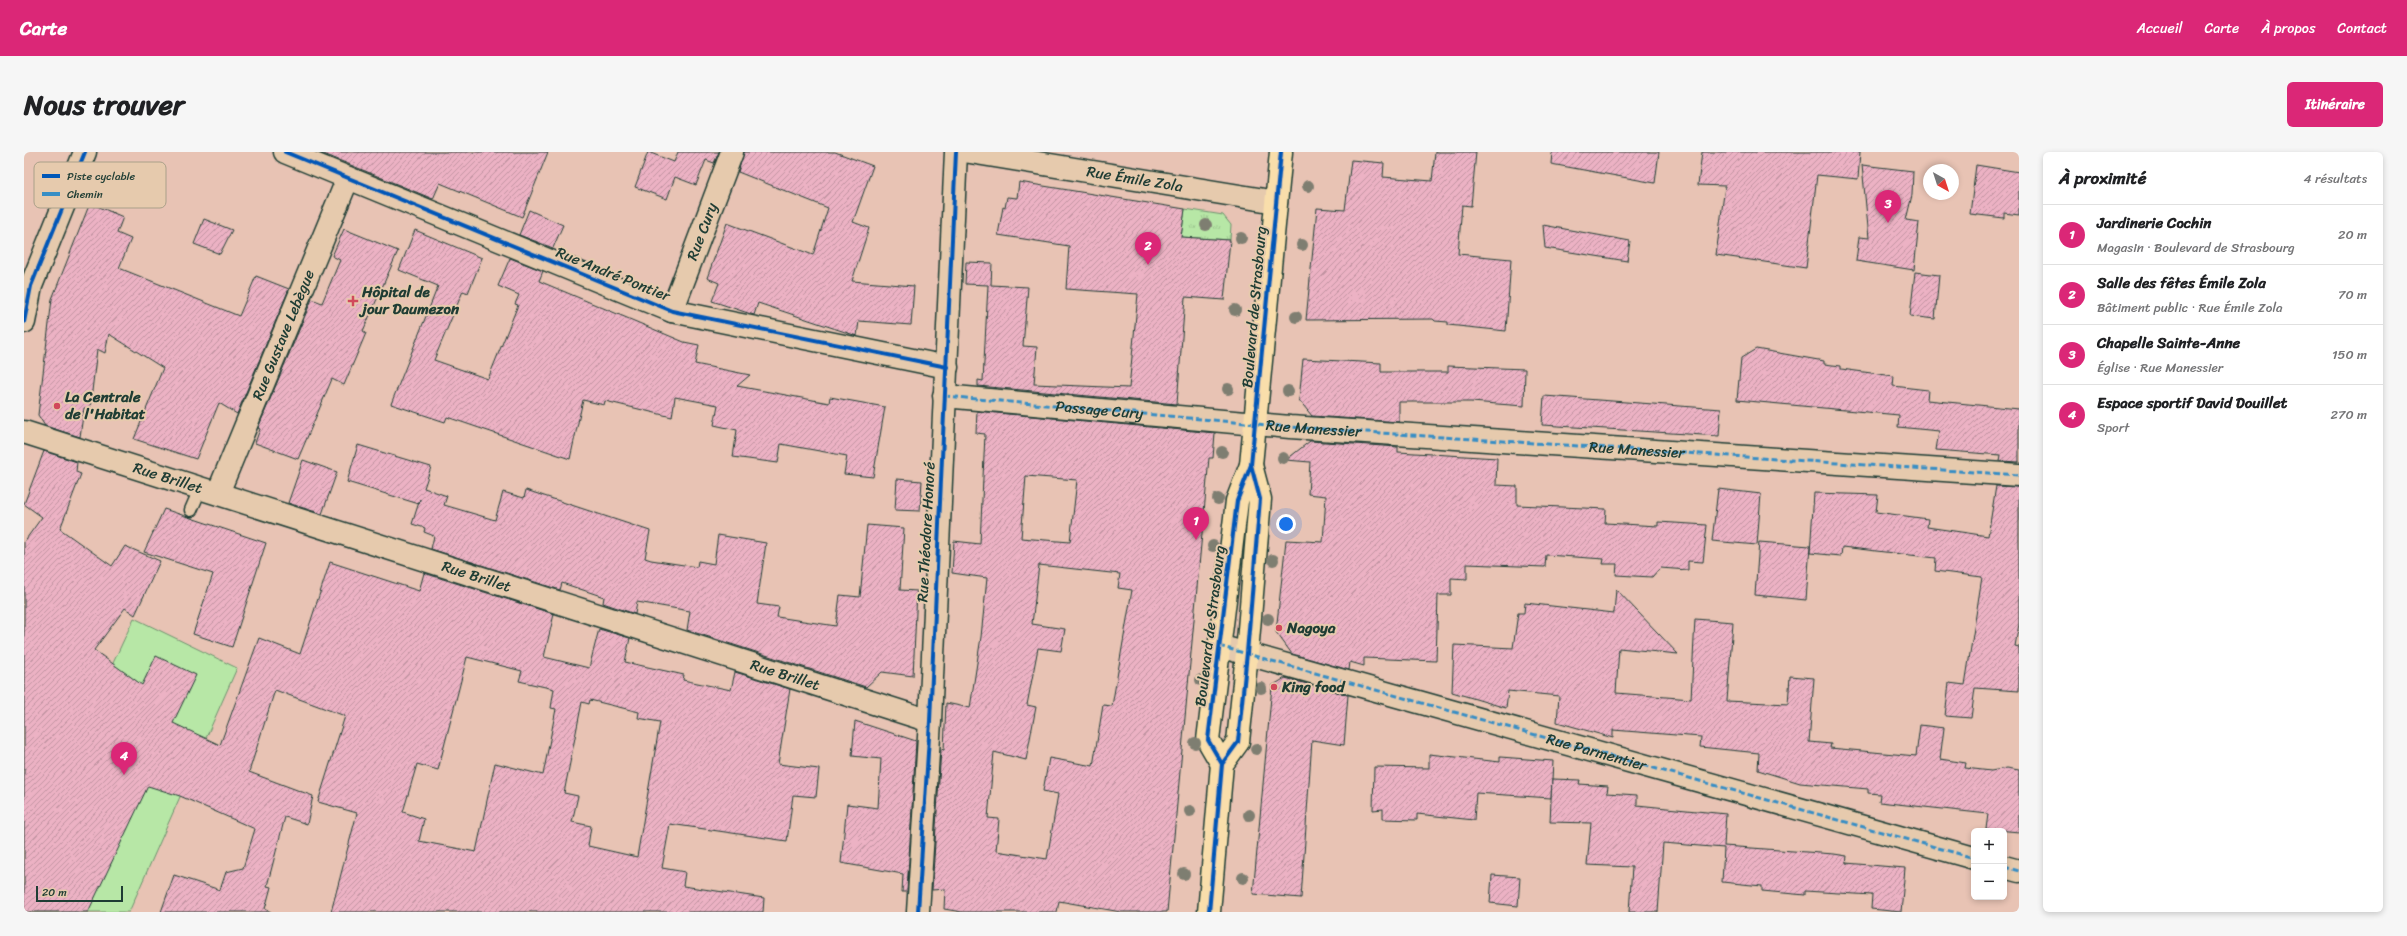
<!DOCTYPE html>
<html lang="fr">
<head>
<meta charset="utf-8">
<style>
	:root { --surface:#fff; --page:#f6f6f6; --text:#202124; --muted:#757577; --line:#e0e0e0; --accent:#db2777 }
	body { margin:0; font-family:Sriracha,sans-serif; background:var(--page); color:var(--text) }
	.controls { position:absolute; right:12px; bottom:12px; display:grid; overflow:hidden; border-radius:6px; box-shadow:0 2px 6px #0003 }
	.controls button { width:36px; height:36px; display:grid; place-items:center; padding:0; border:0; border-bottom:1px solid var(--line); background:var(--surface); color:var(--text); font:20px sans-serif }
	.compass { position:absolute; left:1899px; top:12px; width:36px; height:36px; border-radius:50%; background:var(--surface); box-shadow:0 2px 6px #0003; rotate:141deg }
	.scale { position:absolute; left:12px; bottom:10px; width:87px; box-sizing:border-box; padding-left:4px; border:2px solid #1f3d34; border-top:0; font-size:11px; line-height:14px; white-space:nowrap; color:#1f3d34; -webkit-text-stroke:3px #e6caad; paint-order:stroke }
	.you { position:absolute; left:1262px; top:372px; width:14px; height:14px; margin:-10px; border:3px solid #fff; border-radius:50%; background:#1a73e8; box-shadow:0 0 0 6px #1a73e833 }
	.badge { display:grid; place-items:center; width:26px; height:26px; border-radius:50%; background:var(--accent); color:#fff; font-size:13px; font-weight:700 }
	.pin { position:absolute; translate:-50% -33px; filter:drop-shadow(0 1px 2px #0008) }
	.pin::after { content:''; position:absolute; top:21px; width:14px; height:12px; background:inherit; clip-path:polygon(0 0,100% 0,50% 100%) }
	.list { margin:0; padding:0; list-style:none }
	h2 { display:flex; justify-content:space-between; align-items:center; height:52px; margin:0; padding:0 16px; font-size:17px }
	h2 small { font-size:13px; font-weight:400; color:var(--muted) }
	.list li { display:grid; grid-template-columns:26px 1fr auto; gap:12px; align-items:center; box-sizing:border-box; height:60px; padding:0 16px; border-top:1px solid var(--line) }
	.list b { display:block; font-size:15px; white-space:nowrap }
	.list p { margin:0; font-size:13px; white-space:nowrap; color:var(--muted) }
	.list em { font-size:13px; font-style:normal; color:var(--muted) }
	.map { position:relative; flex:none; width:1995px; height:760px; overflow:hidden; border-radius:6px }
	header { display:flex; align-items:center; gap:24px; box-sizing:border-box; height:56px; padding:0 20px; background:var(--accent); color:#fff }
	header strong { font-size:19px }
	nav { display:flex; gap:22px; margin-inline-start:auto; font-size:14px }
	.intro { display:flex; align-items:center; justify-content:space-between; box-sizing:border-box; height:96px; padding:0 24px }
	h1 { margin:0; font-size:28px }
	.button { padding:10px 18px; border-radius:6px; background:var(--accent); color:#fff; font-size:14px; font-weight:700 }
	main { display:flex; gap:24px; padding:0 24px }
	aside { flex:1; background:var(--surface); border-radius:6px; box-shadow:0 2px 6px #0003 }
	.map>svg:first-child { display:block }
	.grass { fill:url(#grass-tufts); stroke:#6b926d }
	.pitch { fill:#b7e7a6; stroke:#6b926d }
	.building { fill:url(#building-hatch); stroke:#1f3d34; fill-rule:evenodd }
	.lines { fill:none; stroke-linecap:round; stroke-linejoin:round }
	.lane-casing { stroke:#1f3d34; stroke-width:15 }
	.street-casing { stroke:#1f3d34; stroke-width:25 }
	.secondary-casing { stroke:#1f3d34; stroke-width:25 }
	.primary-casing { stroke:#1f3d34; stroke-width:25 }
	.lane { stroke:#e6caad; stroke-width:12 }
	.street { stroke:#e6caad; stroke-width:22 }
	.secondary { stroke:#e6caad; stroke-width:22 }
	.primary { stroke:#f9deab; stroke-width:22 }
	.quiet { stroke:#378ec5; stroke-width:3; stroke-dasharray:6 3; stroke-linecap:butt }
	.cycleway-casing { stroke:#e6caad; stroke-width:6 }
	.cycleway { stroke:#0057b8; stroke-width:4 }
	.tree { fill:#7e7e71 }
	.poi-dot { fill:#d1495b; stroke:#e6caad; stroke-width:1.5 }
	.labels { text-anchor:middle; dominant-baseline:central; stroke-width:4; stroke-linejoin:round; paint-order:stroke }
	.street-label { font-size:15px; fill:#1f3d34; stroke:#e6caad }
	.poi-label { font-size:15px; font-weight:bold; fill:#1f3d34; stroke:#e6caad; text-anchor:start }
	.key { fill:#e6caad; stroke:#aaa089; stroke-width:1 }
	.key-label { font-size:11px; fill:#1f3d34 }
</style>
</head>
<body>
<header>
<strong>Carte</strong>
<nav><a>Accueil</a><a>Carte</a><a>À propos</a><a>Contact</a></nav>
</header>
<div class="intro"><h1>Nous trouver</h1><a class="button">Itinéraire</a></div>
<main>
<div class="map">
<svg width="1995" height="760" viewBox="0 0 1995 760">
	<defs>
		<pattern id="grass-tufts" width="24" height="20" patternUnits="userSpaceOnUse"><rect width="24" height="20" fill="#b7e7a6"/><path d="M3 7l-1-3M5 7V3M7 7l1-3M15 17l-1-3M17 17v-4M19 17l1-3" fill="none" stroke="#9dc790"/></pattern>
		<pattern id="building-hatch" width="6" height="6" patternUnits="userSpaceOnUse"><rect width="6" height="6" fill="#ecb2c4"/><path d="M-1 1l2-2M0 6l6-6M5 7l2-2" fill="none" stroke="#bf92a0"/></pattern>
	</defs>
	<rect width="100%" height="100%" fill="#e8c3b4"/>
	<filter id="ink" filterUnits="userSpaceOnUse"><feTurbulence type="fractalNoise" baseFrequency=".025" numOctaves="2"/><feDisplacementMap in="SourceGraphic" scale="8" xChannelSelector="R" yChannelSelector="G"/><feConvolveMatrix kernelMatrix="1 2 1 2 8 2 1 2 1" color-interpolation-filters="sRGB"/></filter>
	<g filter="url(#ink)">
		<path class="grass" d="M1161,57L1199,63L1207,73L1206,88L1157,85Z"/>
		<path class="pitch" d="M110,466L213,516L105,760H0L77,537Z"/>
		<g class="building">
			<path d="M295,0H524L498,65L416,31L409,47Z"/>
			<path d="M624,0L650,10L654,0H695L690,11L682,8L672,33L651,25L643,47L611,35Z"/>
			<path d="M720,0H811L849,14L829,70L845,76L828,129L890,134L887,173L835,169L833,184L734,151L730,163L688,149L695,131L683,126L703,71L789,103L804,56L714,20Z"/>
			<path d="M1411,0H1452L1447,54L1438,53L1434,102L1487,107L1482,179L1424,173V170L1411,169L1409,167L1282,168L1293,56L1321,58L1327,8L1360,11L1359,25L1408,29Z"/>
			<path d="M1528,0H1635L1631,31L1527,12Z"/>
			<path d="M1678,0H1836L1834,27L1793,23L1782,116L1692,103L1701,34L1674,33Z"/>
			<path d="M1838,13L1889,19L1888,43L1882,68L1895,70L1890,118L1832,109L1835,85L1845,86Z"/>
			<path d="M1952,13L1995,20V63L1980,61V66L1946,62Z"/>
			<path d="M995,30L1161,57L1157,85L1206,88L1200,148L1161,145L1153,252L954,234V228L959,229L964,133L941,132L942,110L968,111L967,133L1004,135L999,194L1013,195L1010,232L1105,236L1114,142L1042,137L1045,94L974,83L979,55L981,56L983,45L993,46Z"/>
			<path d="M66,51L99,65L93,81L107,87L95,116L215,164L232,124L265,137L213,262L195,251L172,307L110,287L139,216L85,182L81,201L73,197L66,256H60L56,285L21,274L14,263L28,147Z"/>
			<path d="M505,58L539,73L529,96L495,83Z"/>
			<path d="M180,67L208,78L196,102L170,92Z"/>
			<path d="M1519,73L1606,89L1603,109L1521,96Z"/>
			<path d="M320,77L374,99L339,179L342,181L320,233L308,227L274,307L231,291L236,277L234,276L288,147L298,151L316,108L308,104Z"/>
			<path d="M391,78L458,106L444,141L439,139L410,208L464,227L494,153L491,152L495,143L474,134L486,106L519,119L515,129L660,190L675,193L671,212L726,223L713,234L805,251L806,245L861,255L849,325L820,322L823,304L757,292L754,311L709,305L713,278L690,273L694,253L651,245L648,265L581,249L580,253L559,248L546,307L423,265L421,270L367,252L414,134L375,118Z"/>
			<path d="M1891,120L1915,123L1911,167L1886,164Z"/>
			<path d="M1732,197L1800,209V212L1817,214V217L1870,224L1869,234L1904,238L1903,248L1995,257V310L1976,309L1977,303L1912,298L1915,279L1874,275L1875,263L1713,248L1717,206Z"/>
			<path d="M1279,207L1357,211V220H1424V214L1501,217L1500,254L1447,250H1375V270L1288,264L1275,248Z"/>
			<path d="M1520,244L1697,257L1695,284L1518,273Z"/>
			<path d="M953,259L1191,281L1189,306H1185L1143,760H1097L1035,749L1033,760H938L920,757L921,737L908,738L917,597L920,598L922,551L946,556L957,485L963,426L928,421L930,389L956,392L961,282L952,281ZM1002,324L1053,328L1046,390L997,386ZM1015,413L1096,422L1094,436L1108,438L1088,554L1079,553L1069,614L1025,606L1019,639L1034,642L1023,707L972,699L975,667L964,666L970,600L1002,608L1012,555L1003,553L1014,496L1037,499L1041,477L1008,472Z"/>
			<path d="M1286,289L1374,295V300L1473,306L1472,333L1493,334V353L1582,357L1581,371L1634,374V370L1683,373L1679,410L1664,409V418L1636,416L1628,425L1592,423L1593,412H1579L1580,407L1522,403L1521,415L1443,412V427L1427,426V443H1414L1412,509L1340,506V514L1326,510L1325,518L1268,502L1252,480L1262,388L1299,390L1302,344L1284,342L1286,310L1262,308Z"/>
			<path d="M334,293L407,315L400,336L423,344L420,353L471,368L479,340L500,346L502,338L626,379L621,406L627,408L673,415L674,409L690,412L694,383L742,391L733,452L755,455L753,465L812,474L816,443L836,445L843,373L880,376L876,438L893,439L889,524L858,520L842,535L663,478L666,459L613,450L611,462L579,451L580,445L538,431L536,438L407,397L410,384L400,380L401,376L388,372L396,347L395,352L323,330Z"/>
			<path d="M20,299L53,310L52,320L57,322L36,377L88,414L101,394L136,409L111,463L101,456L70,498L118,533L132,504L172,523L149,571L196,593L235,486L276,502L306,410L395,439L400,421L530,462L520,505L565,516L575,477L606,486L601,510L660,523L659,528L707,538L711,520L766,537L754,612L795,617L792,645L769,643L763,689L646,672L638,716L661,720L659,734L740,746L739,760H307L333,661L294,650L321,564L251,538L225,620L289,644L283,672L261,665L243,734L247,735L241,757L247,760H137L150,723L196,738L202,720L219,716L231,677L156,644L124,634L64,760H0V390L18,365L0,352ZM443,505L498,519L495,529L530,537L527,556L532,557L519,623L471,611L452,700L395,689L400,667L379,660L393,612L414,618ZM566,548L615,560L614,566L636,570L613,705L564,694L567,674L548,670L554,644L540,641L558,550L565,552Z"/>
			<path d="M279,308L313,320L298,362L264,351Z"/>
			<path d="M873,327L898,329L896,359L871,358Z"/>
			<path d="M1972,334L1995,335V472L1991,494L1995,495V539L1951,536L1947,566L1921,564L1925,531L1941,533L1958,425L1911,419L1912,406L1818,395L1817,404L1786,401L1790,341L1854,343L1852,360L1904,367L1903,375L1964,384Z"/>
			<path d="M1694,337L1737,342L1733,393L1688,389Z"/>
			<path d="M140,357L242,391L208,495L169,482L189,422L120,400Z"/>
			<path d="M1735,390L1786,394L1782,448L1731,443Z"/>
			<path d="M1592,437L1654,502L1595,496L1592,541L1667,547L1671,467L1709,470L1703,549L1764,552L1766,524L1790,526L1785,590L1807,592L1806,596L1892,604L1896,573L1920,576L1916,607L1942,611L1941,616L1967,619L1983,616L1995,618V680L1962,677L1964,662L1855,650L1856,642L1844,641V637L1776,631L1734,618L1735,601L1676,595L1677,585L1589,578V586L1533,570L1535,544L1484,539L1482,556L1428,540L1430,493L1489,496L1494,461H1500L1501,451L1590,461Z"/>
			<path d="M1261,526L1324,543L1320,593L1288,588L1277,746L1229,742L1248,534Z"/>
			<path d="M831,569L892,589L883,740H878L879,722L817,711L823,652L854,656L857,607L828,604Z"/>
			<path d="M1405,602L1476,610V605L1529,609L1527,646L1452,641L1450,668L1393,662V668L1359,667V657L1349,658L1350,615L1405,616Z"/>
			<path d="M1528,627L1556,628L1555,632L1584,634L1583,641L1613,643V653L1702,662L1700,694L1810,702L1823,704L1822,711L1881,716L1877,760L1847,757L1848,743L1781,739V743L1738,739V734L1698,730L1700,696L1639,691L1634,760H1605L1608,715L1563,713L1567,671L1526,670Z"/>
			<path d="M1468,723L1496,725L1494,754L1466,751Z"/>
		</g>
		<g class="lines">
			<g class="lane-casing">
				<path id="lane" d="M167,358L177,335"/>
			</g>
			<g class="street-casing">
				<g id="street">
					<path d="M261,0L648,159L923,215"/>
					<path id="s1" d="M946,0L1252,50"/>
					<path id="s2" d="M648,159L708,0"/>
					<path id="s3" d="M920,244L1266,275L1995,323"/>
					<path id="s4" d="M0,280L906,569"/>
					<path id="s5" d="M194,341L324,26"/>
					<path id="s6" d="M1195,494L1950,706"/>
					<path d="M1980,715L1995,719"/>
					<path d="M894,760L906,569L932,0"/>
				</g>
			</g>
			<g class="secondary-casing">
				<path id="secondary" d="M0,170L7,134L61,0"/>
			</g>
			<g class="primary-casing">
				<g id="primary">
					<path d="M1198,612L1184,588L1213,349L1227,313L1257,0"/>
					<path d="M1185,760L1198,612L1214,590L1223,501L1236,347L1227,313"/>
				</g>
			</g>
			<use href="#lane" class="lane"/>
			<use href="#street" class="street"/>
			<use href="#secondary" class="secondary"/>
			<use href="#primary" class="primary"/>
			<g class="quiet">
				<path d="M920,244L1266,275L1995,323"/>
				<path d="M1195,494L1950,706"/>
				<path d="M1980,715L1995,719"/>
			</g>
			<g class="cycleway-casing">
				<g id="cycleway">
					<path d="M261,0L648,159L923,215"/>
					<path d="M0,170L7,134L61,0"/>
					<path d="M1198,612L1184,588L1213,349L1227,313L1257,0"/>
					<path d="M894,760L906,569L932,0"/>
					<path d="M1185,760L1198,612L1214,590L1223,501L1236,347L1227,313"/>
				</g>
			</g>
			<use href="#cycleway" class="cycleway"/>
		</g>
		<g class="tree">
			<circle cx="1284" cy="34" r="6"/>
			<circle cx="1182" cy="73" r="6"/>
			<circle cx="1217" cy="86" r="6"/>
			<circle cx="1278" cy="93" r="6"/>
			<circle cx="1211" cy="158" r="6"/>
			<circle cx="1272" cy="165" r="6"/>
			<circle cx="1204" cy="237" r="6"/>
			<circle cx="1264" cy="239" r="6"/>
			<circle cx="1198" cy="300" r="6"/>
			<circle cx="1259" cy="306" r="6"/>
			<circle cx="1194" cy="347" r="6"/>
			<circle cx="1189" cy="394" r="6"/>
			<circle cx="1249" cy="408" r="6"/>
			<circle cx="1244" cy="467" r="6"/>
			<circle cx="1177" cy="528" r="6"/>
			<circle cx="1237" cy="536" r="6"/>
			<circle cx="1171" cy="591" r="6"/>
			<circle cx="1232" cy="597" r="6"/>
			<circle cx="1166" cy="659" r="6"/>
			<circle cx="1225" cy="663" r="6"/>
			<circle cx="1160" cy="722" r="6"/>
			<circle cx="1219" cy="726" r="6"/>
		</g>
	</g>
	<g class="poi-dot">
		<path d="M327 143h4v4h4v4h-4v4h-4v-4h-4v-4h4z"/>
		<circle cx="33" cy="254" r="4"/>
		<circle cx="1255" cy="476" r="4"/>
		<circle cx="1250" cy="535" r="4"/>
	</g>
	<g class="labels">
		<g class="street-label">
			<text stroke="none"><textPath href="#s1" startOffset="167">Rue Émile Zola</textPath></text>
			<text stroke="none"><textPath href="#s2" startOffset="85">Rue Cury</textPath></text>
			<text transform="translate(589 122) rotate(22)">Rue André Pontier</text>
			<text transform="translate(1230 155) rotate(-85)">Boulevard de Strasbourg</text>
			<text stroke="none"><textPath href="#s5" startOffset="171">Rue Gustave Lebègue</textPath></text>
			<text stroke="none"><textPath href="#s3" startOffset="156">Passage Cury</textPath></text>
			<text stroke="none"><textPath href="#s3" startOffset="371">Rue Manessier</textPath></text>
			<text stroke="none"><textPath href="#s3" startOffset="695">Rue Manessier</textPath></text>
			<text stroke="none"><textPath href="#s4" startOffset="151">Rue Brillet</textPath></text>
			<text transform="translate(902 380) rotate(-87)">Rue Théodore Honoré</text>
			<text stroke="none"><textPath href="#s4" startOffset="475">Rue Brillet</textPath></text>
			<text transform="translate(1186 474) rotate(-83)">Boulevard de Strasbourg</text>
			<text stroke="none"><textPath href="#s4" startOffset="799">Rue Brillet</textPath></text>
			<text stroke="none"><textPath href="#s6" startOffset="392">Rue Parmentier</textPath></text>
		</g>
		<g class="poi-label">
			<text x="338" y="140">Hôpital de<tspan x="338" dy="17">jour Daumezon</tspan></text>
			<text x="41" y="245">La Centrale<tspan x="41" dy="17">de l'Habitat</tspan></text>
			<text x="1263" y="476">Nagoya</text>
			<text x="1258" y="535">King food</text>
		</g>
	</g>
	<rect x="10" y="10" width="132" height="46" rx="6" class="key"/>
	<rect x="18" y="22" width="18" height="4" fill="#0057b8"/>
	<rect x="18" y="40" width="18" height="4" fill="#378ec5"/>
	<g class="key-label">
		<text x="43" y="28">Piste cyclable</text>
		<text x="43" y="46">Chemin</text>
	</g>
</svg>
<div class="controls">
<button>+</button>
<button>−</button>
</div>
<svg class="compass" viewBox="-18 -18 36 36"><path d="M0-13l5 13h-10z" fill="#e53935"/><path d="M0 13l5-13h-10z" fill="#757577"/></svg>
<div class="scale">20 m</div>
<div class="you"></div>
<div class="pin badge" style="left:1172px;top:388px">1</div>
<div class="pin badge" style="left:1124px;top:113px">2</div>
<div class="pin badge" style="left:1864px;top:71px">3</div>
<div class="pin badge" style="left:100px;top:623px">4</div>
</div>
<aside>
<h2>À proximité<small>4 résultats</small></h2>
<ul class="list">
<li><span class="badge">1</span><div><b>Jardinerie Cochin</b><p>Magasin · Boulevard de Strasbourg</p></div><em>20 m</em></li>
<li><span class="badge">2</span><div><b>Salle des fêtes Émile Zola</b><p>Bâtiment public · Rue Émile Zola</p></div><em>70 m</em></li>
<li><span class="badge">3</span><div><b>Chapelle Sainte-Anne</b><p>Église · Rue Manessier</p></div><em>150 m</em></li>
<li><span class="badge">4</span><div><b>Espace sportif David Douillet</b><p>Sport</p></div><em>270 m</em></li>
</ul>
</aside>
</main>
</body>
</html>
